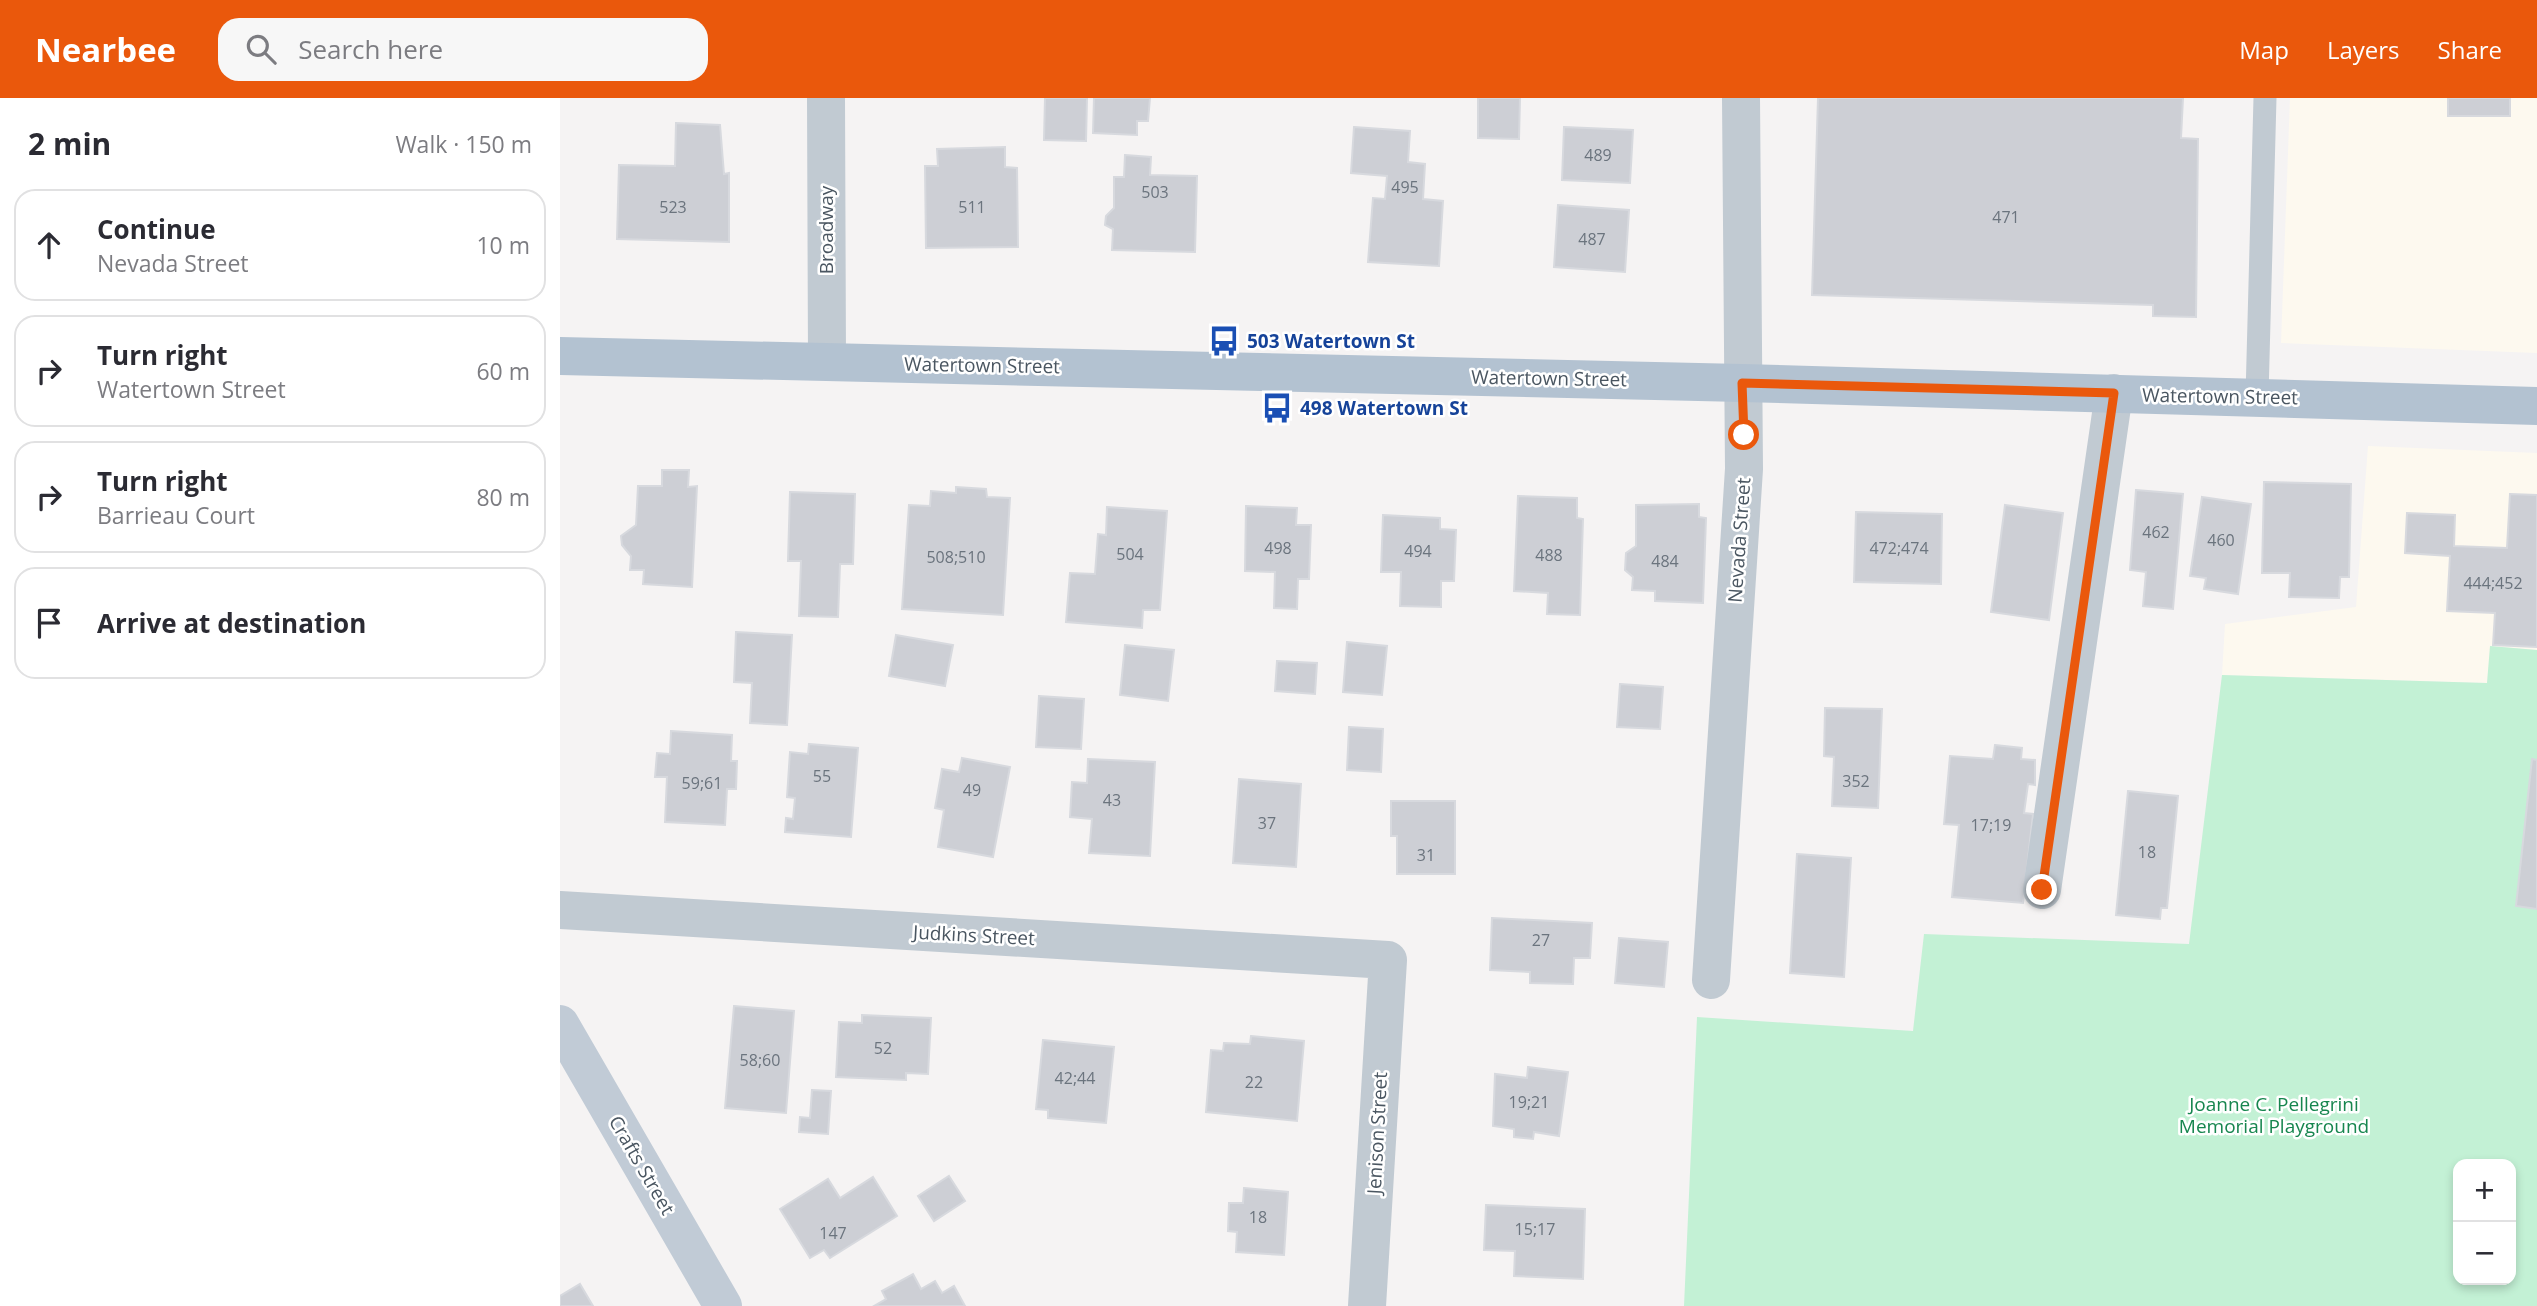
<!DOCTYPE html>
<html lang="en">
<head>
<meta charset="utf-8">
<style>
	:root { --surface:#fff; --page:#f7f7f7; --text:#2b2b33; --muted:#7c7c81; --line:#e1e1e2; --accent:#ea580c }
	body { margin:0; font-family:"Open Sans",sans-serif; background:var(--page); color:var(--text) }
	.controls { position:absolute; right:21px; bottom:21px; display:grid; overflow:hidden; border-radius:14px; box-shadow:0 4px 10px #0003 }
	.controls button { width:63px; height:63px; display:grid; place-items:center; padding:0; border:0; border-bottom:2px solid var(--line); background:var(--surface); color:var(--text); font:35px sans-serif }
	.stop { position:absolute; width:21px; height:21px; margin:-16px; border:5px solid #ea580c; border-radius:50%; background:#fff }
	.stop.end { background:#ea580c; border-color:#fff; box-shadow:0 2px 7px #0008 }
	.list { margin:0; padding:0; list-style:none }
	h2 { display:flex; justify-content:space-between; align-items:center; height:91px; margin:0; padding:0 28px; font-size:30px }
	h2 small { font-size:23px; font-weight:400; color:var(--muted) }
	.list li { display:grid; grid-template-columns:46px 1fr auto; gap:21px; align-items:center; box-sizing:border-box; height:112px; margin:0 14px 14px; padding:0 14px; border:2px solid var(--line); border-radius:21px }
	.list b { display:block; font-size:26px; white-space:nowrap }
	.list p { margin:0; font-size:23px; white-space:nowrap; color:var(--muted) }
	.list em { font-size:23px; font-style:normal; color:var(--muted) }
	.icon { flex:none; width:38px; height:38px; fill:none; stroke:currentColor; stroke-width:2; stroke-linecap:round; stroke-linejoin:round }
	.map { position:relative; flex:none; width:1977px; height:1208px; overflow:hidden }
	header { display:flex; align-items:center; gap:42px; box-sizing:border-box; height:98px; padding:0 35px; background:var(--accent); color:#fff }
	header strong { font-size:33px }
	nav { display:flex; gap:38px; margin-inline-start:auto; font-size:24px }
	.search { width:490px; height:63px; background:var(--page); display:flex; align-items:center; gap:18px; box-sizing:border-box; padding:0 24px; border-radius:21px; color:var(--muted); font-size:26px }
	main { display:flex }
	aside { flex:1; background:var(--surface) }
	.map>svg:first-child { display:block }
	.commercial { fill:#fdf9ef }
	.green { fill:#c3f1d5; fill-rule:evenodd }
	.building { fill:#cdcfd5; stroke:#d7d9de; stroke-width:2 }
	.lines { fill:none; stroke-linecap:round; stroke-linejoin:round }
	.service { stroke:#c1cad2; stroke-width:23 }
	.minor { stroke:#c1cad2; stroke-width:38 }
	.secondary { stroke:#c1cbd6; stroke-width:38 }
	.primary { stroke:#b3c2d1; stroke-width:38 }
	.route { stroke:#ea580c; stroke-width:9 }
	.labels { text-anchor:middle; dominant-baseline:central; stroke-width:5; stroke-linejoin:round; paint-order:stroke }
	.number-label { font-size:16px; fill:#6b747e }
	.street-label { font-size:19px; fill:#4a5661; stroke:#fff }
	.transit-label { font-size:19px; font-weight:bold; fill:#164399; stroke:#fff; text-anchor:start }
	.park-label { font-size:19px; fill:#17864f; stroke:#fff }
</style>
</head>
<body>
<header>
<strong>Nearbee</strong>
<div class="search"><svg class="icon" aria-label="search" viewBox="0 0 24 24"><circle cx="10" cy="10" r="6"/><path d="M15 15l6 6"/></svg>Search here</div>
<nav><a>Map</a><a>Layers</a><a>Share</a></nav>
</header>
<main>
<aside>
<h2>2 min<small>Walk · 150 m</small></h2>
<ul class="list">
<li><svg class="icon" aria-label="ahead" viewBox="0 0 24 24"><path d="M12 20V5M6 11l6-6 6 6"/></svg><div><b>Continue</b><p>Nevada Street</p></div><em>10 m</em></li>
<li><svg class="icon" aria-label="right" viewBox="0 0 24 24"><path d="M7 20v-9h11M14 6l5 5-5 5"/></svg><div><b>Turn right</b><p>Watertown Street</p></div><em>60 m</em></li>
<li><svg class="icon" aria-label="right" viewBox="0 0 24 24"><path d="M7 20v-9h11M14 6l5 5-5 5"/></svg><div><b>Turn right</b><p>Barrieau Court</p></div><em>80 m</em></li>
<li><svg class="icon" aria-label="arrive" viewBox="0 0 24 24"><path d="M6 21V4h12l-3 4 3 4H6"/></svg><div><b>Arrive at destination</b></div></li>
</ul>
</aside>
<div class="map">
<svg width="1977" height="1208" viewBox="0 0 1977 1208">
	<rect width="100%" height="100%" fill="#f5f3f3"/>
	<g class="commercial">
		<path d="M1730,0H1977V255L1721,245Z"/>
		<path d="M1808,348L1977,355V552L1931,548L1927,585L1662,577L1665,526L1796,509Z"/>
	</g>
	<path class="green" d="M1930,548L1977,552V1208H1124L1137,919L1353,933L1364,836L1629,846L1662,577L1927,585ZM1898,1066H1951V1182H1898Z"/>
	<g class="building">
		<path d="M485,0H527L526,43L484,42Z"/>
		<path d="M534,0H590L588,23H577V37L533,35Z"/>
		<path d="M918,0H960L959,41L918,40Z"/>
		<path d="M1258,0H1623L1621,40L1638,41L1636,219L1593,218V207L1252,197Z"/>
		<rect x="1888" y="0" width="62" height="18"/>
		<path d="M116,25L160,27L164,76L169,75V144L57,141L59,67L115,68Z"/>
		<path d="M794,29L850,33L848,64L865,66L863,101L883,103L879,168L808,164L813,100L825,101L827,78L791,75Z"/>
		<path d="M1004,29L1073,32L1070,85L1002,82Z"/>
		<path d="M445,49V69L457,70L458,149L366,150L365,68H378L377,51Z"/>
		<path d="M565,57L591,59L590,77L637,78L635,154L552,152L553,131L545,127L546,118L554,110V79H564Z"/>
		<path d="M998,107L1069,112L1065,174L994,169Z"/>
		<path d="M102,372H129L128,389L137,388L132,489L83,486L84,472H70L71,458L62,447L61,438L76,427L78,388H102Z"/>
		<path d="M1704,384L1791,386L1789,479H1780L1779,500L1729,499L1730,475H1702Z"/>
		<path d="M396,389L426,391L427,399L450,400L443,517L342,511L349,407L370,408L371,393L396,395Z"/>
		<path d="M1576,392L1623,396L1613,511L1583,508L1586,474L1570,472Z"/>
		<path d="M230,394L295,396L293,466H280L278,519L239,518L241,463H228Z"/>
		<path d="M1950,396L1977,397V549L1933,547L1935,515L1887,513L1890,458L1845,455L1847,415L1895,417L1894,448L1947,450Z"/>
		<path d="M958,398L1017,400V420L1023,421L1020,517L987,516L988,495L954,493Z"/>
		<path d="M1642,399L1691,406L1678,496L1644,491L1646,480L1630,478Z"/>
		<path d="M1139,406V419L1146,420L1143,505L1095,503V493L1072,492L1073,479L1065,472L1066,455L1076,448V407Z"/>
		<path d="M1445,407L1503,415L1489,522L1431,514Z"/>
		<path d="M686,408L737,410L736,427H751L749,481H738L737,511L714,510L715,474L685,473Z"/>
		<path d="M547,409L607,413L600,512H583L582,530L506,524L510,475L535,476L538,436L546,437Z"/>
		<path d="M1296,414L1382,416L1381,486L1294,484Z"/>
		<path d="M823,417L880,420V431L896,432L894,483H881V509L840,508L841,474H821Z"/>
		<path d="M176,534L232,537L227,627L190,625L192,585L174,584Z"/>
		<path d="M336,537L393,547L385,588L329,578Z"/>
		<path d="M787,544L827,548L822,597L783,594Z"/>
		<path d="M565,547L614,552L608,603L560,597Z"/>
		<path d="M717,563L757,565L755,596L715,593Z"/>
		<path d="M1060,586L1103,589L1100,631L1057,629Z"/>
		<path d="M479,598L524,601L521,651L476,649Z"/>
		<path d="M1265,610L1322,611L1318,710L1272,708L1274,659L1264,658Z"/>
		<path d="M789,629L823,631L821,674L787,672Z"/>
		<path d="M111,633L172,637L171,663H177L176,691H167L165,727L105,724L107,679H95L97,655L110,656Z"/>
		<path d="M249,646L298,650L291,739L225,734L226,720L233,721L235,700L227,699L230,654L248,656Z"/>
		<path d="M1435,647L1462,650L1461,661L1475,662V687L1468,686L1464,715L1473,716L1463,805L1392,799L1399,727L1384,726L1390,658L1433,661Z"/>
		<path d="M402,660L450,669L433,759L378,749L384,712L375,710L382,671L399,674Z"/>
		<path d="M528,661L595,664L590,758L529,755L532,721L510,719L512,684L527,685Z"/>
		<path d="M1972,661L1977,662V811L1956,808Z"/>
		<path d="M679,681L741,686L736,769L673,765Z"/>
		<path d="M1568,693L1618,698L1607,810H1601L1600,821L1556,817Z"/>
		<path d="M831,703H895V776H837V738H831Z"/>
		<path d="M1237,756L1291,760L1284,879L1230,875Z"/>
		<path d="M932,820L1032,825L1030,860H1014L1013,886L970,885V874L930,872Z"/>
		<path d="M1059,840L1108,844L1104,889L1055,885Z"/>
		<path d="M174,908L234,913L226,1015L165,1010Z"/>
		<path d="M302,917L371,920L368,976L346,975V982L276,979L279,924L302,925Z"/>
		<path d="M691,938L744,943L737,1023L646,1014L651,952L663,953L664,945L690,946Z"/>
		<path d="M483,942L554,949L546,1025L488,1020V1012L476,1011Z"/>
		<path d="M968,969L1008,974L999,1038L974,1034L973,1041L954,1039V1031L933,1028L935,976L967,980Z"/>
		<path d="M252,992L271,993L268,1036L239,1034L240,1019L250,1020Z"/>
		<path d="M389,1078L405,1103L374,1123L358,1098Z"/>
		<path d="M313,1079L337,1118L270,1160L264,1152L250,1160L220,1111L268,1081L280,1100Z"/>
		<path d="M684,1090L728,1094L724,1157L676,1154L677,1134L668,1133L669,1105H683Z"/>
		<path d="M926,1107L1025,1111L1023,1181L954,1178L955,1153L924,1152Z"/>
		<path d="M353,1176L361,1191L375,1183L382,1195L394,1188L405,1208H314L326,1201L322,1193Z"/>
		<path d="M20,1186L33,1208H0V1198Z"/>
	</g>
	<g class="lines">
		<path class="service" d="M1697,298L1705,0"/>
		<g class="minor">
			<path d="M266,0L267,263"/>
			<path d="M1482,792L1554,295"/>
			<path d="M0,812L828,862L807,1208"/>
			<path d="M1151,882L1184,371L1181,0"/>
		</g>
		<path class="secondary" d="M0,926L163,1208"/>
		<path class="primary" d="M0,258L1182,285L1977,308"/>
	</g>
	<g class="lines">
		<path class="route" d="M1184,337L1182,285L1554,295L1482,792"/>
	</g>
	<defs>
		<g id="bus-bare" transform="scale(2.415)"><path d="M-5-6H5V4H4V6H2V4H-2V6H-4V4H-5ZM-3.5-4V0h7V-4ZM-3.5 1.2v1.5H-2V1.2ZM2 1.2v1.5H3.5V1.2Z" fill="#1a4fb4" stroke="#fff" stroke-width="2.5" paint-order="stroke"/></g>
	</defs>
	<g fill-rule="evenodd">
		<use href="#bus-bare" x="664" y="243"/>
		<use href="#bus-bare" x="717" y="310"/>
	</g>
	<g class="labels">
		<g class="number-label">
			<text x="1038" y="57">489</text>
			<text x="845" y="89">495</text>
			<text x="595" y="94">503</text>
			<text x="113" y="109">523</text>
			<text x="412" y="109">511</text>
			<text x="1446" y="119">471</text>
			<text x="1032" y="141">487</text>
			<text x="1596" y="434">462</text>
			<text x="1661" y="442">460</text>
			<text x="718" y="450">498</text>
			<text x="1339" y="450">472;474</text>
			<text x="858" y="453">494</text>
			<text x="570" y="456">504</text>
			<text x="989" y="457">488</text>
			<text x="396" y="459">508;510</text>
			<text x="1105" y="463">484</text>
			<text x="1933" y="485">444;452</text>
			<text x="262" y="678">55</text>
			<text x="1296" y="683">352</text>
			<text x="142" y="685">59;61</text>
			<text x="412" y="692">49</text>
			<text x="552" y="702">43</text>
			<text x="707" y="725">37</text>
			<text x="1431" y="727">17;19</text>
			<text x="1587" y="754">18</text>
			<text x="866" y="757">31</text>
			<text x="981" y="842">27</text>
			<text x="323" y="950">52</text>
			<text x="200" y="962">58;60</text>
			<text x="515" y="980">42;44</text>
			<text x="694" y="984">22</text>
			<text x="969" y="1004">19;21</text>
			<text x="698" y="1119">18</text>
			<text x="975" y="1131">15;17</text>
			<text x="273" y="1135">147</text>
		</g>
		<g class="street-label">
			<text transform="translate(266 132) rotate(-90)">Broadway</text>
			<text transform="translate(422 267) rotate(1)">Watertown Street</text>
			<text transform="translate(989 280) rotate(1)">Watertown Street</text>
			<text transform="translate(1660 298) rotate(1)">Watertown Street</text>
			<text transform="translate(1179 442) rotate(-86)">Nevada Street</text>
			<text transform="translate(414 837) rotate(3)">Judkins Street</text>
			<text transform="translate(817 1035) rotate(-87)">Jenison Street</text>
			<text transform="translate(82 1067) rotate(60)">Crafts Street</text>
		</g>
		<g class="transit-label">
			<text x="687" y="243">503 Watertown St</text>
			<text x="740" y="310">498 Watertown St</text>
		</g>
		<g class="park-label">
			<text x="1714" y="1006">Joanne C. Pellegrini<tspan x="1714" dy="22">Memorial Playground</tspan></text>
		</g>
	</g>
</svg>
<div class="controls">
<button>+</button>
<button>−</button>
</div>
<div class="stop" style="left:1184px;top:337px"></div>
<div class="stop end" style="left:1482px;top:792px"></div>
</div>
</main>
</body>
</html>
